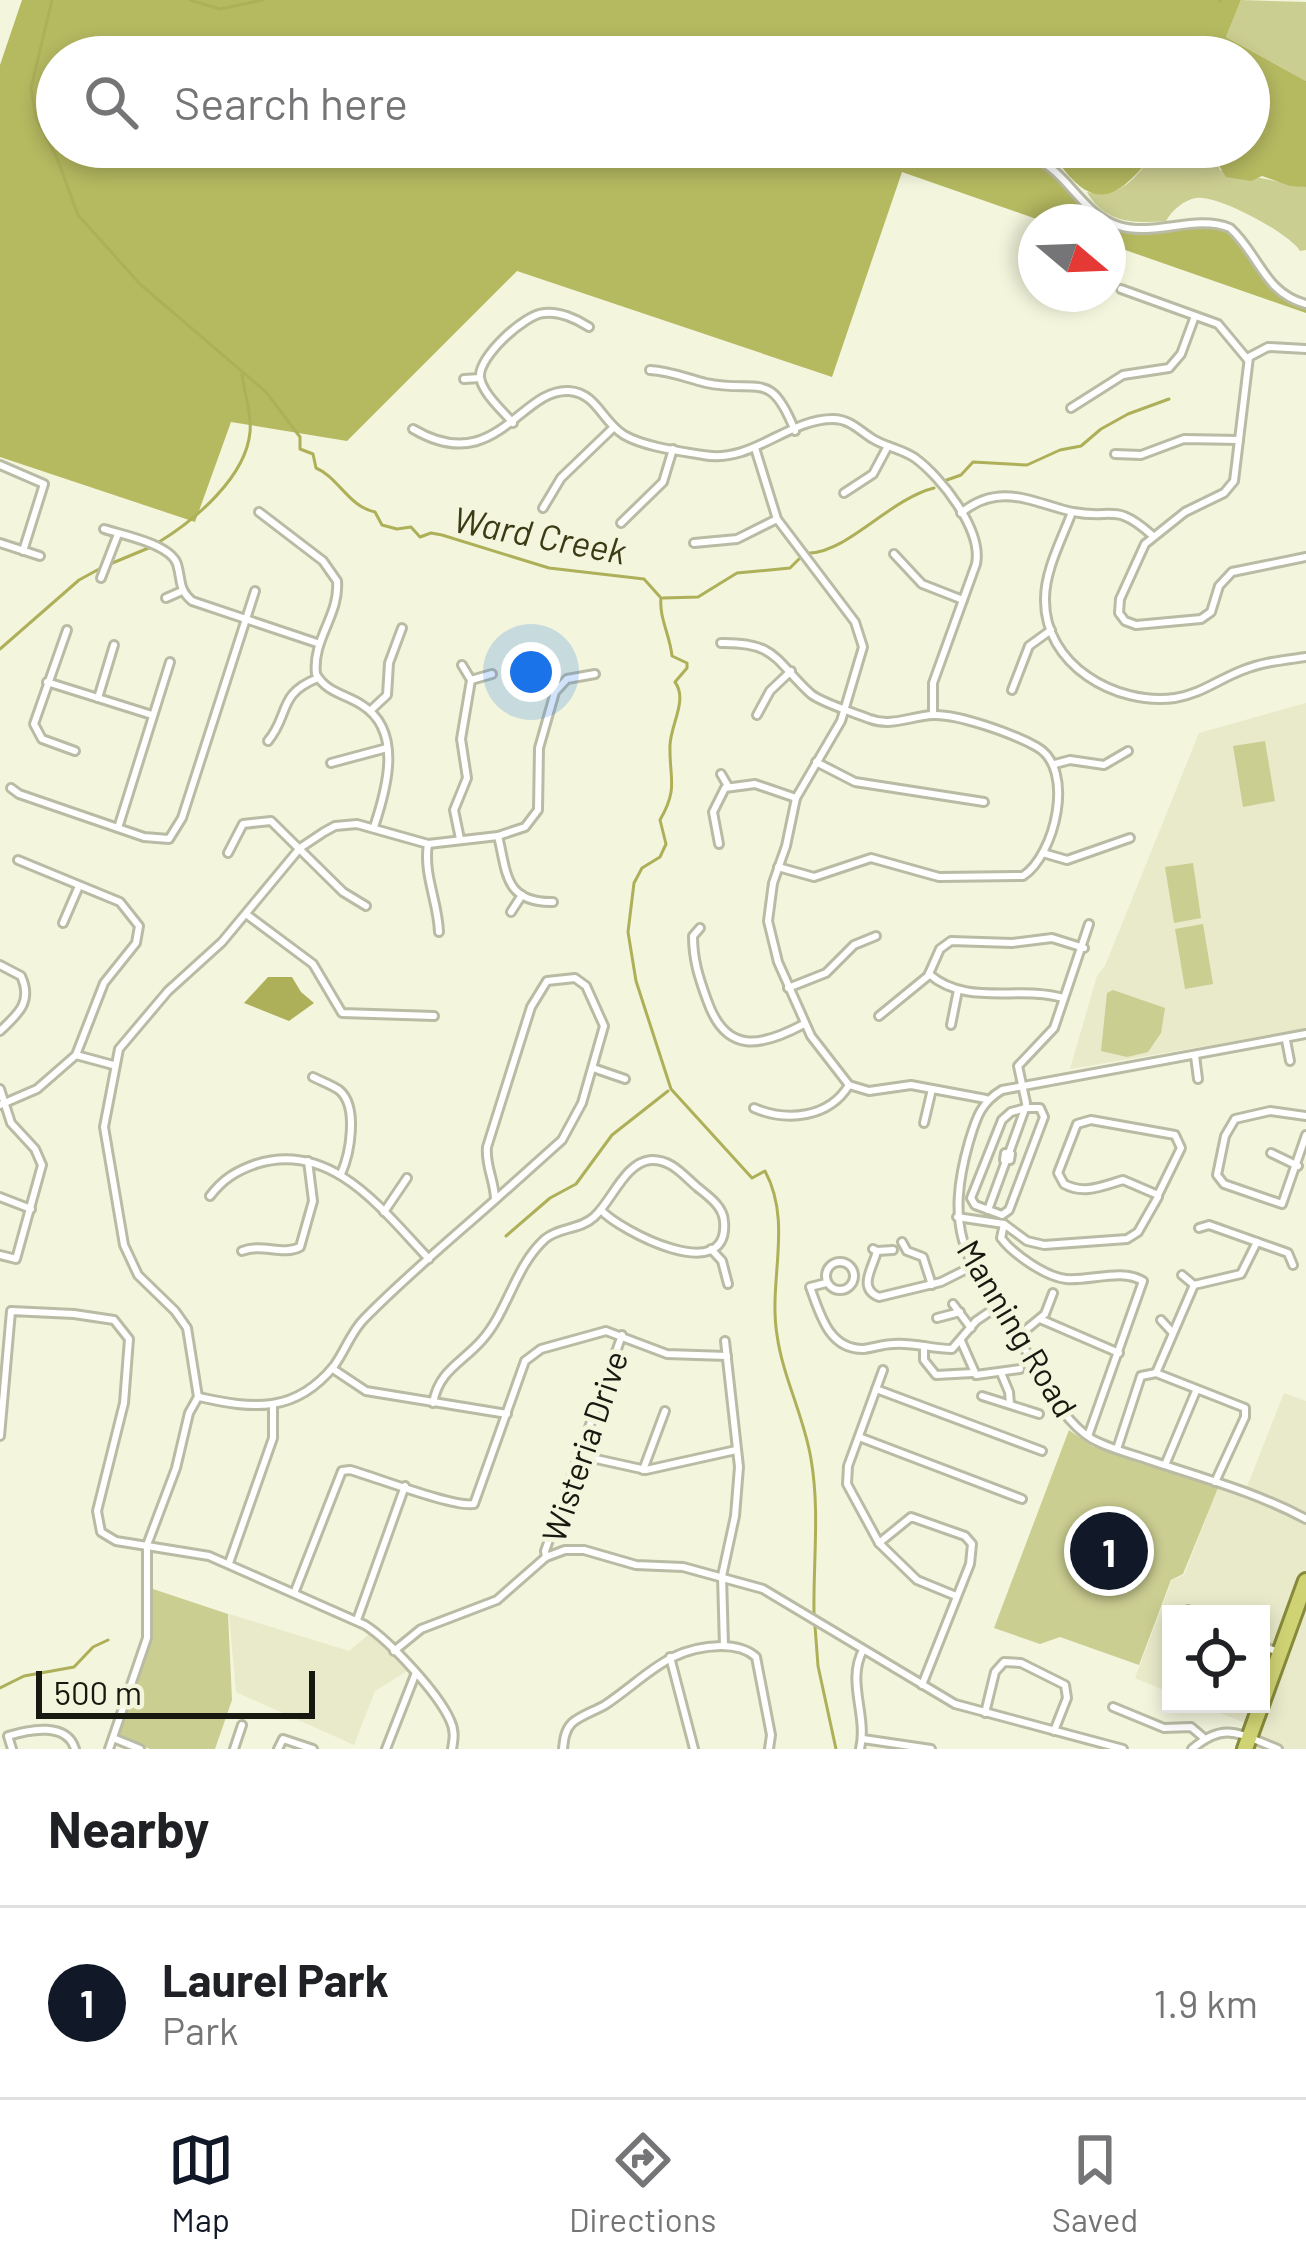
<!DOCTYPE html>
<html lang="en">
<head>
<meta charset="utf-8">
<style>
	:root { --surface:#fff; --page:#f6f6f6; --text:#202124; --muted:#757577; --line:#e0e0e0; --accent:#111827 }
	body { margin:0; font-family:Barlow,sans-serif; background:var(--page); color:var(--text) }
	.controls { position:absolute; right:36px; bottom:36px; display:grid; overflow:hidden; border-radius:0px; box-shadow:0 6px 18px #0003 }
	.controls button { width:108px; height:108px; display:grid; place-items:center; padding:0; border:0; border-bottom:3px solid var(--line); background:var(--surface); color:var(--text); font:60px sans-serif }
	.compass { position:absolute; left:1018px; top:204px; width:108px; height:108px; border-radius:50%; background:var(--surface); box-shadow:0 6px 18px #0003; rotate:109deg }
	.scale { position:absolute; left:36px; bottom:30px; width:279px; box-sizing:border-box; padding-left:12px; border:6px solid #17180f; border-top:0; font-size:33px; line-height:42px; white-space:nowrap; color:#17180f; -webkit-text-stroke:9px #f3f5dc; paint-order:stroke }
	.you { position:absolute; left:531px; top:672px; width:42px; height:42px; margin:-30px; border:9px solid #fff; border-radius:50%; background:#1a73e8; box-shadow:0 0 0 18px #1a73e833 }
	.badge { display:grid; place-items:center; width:78px; height:78px; border-radius:50%; background:var(--accent); color:#fff; font-size:39px; font-weight:700 }
	.pin { position:absolute; translate:-50% -50%; border:6px solid #fff; box-shadow:0 3px 12px #0006 }
	.list { margin:0; padding:0; list-style:none }
	h2 { display:flex; justify-content:space-between; align-items:center; height:156px; margin:0; padding:0 48px; font-size:51px }
	h2 small { font-size:39px; font-weight:400; color:var(--muted) }
	.list li { display:grid; grid-template-columns:78px 1fr auto; gap:36px; align-items:center; box-sizing:border-box; height:192px; padding:0 48px; border-top:3px solid var(--line) }
	.list b { display:block; font-size:45px; white-space:nowrap }
	.list p { margin:0; font-size:39px; white-space:nowrap; color:var(--muted) }
	.list em { font-size:39px; font-style:normal; color:var(--muted) }
	.icon { flex:none; width:66px; height:66px; fill:none; stroke:currentColor; stroke-width:2; stroke-linecap:round; stroke-linejoin:round }
	.map { position:relative; flex:none; width:1306px; height:1749px; overflow:hidden }
	.search { position:absolute; background:var(--surface); box-shadow:0 6px 18px #0003; left:36px; right:36px; top:36px; height:132px; display:flex; align-items:center; gap:30px; box-sizing:border-box; padding:0 42px; border-radius:66px; color:var(--muted); font-size:45px }
	.sheet { height:348px; background:var(--surface) }
	nav { display:flex; justify-content:space-around; align-items:center; box-sizing:border-box; height:168px; border-top:3px solid var(--line); background:var(--surface); font-size:33px; color:var(--muted) }
	nav a { display:grid; justify-items:center; gap:6px }
	nav .on { color:var(--accent) }
	.map>svg:first-child { display:block }
	.built { fill:#e8eaca }
	.green { fill:#cbce91 }
	.forest { fill:#b5b960 }
	.water { fill:#adb058 }
	.lines { fill:none; stroke-linecap:round; stroke-linejoin:round }
	.stream { stroke:#adb058; stroke-width:3 }
	.minor-casing { stroke:#babba4; stroke-width:12 }
	.trunk-casing { stroke:#878a3b; stroke-width:20 }
	.minor { stroke:#fff; stroke-width:6 }
	.trunk { stroke:#d0d374; stroke-width:14 }
	.labels { text-anchor:middle; dominant-baseline:central; stroke-width:10; stroke-linejoin:round; paint-order:stroke }
	.street-label { font-size:33px; fill:#17180f; stroke:#f3f5dc }
	.water-label { font-size:36px; font-style:italic; fill:#3b3c16; stroke:#f3f5dc }
</style>
</head>
<body>
<div class="map">
<svg width="1306" height="1749" viewBox="0 0 1306 1749">
	<rect width="100%" height="100%" fill="#f3f5dc"/>
	<g class="built">
		<path d="M1306,703V1029L1070,1069L1097,976L1105,966L1199,733Z"/>
		<path d="M1284,1393L1306,1401V1749H1241L1250,1725L1198,1704H1261V1614H1171V1693L1135,1678L1172,1580L1184,1575L1218,1488L1243,1497Z"/>
		<path d="M229,1614L349,1651L374,1630L410,1669L375,1691L354,1745L236,1692Z"/>
	</g>
	<g class="green">
		<path d="M1241,0L1306,2V81L1226,37Z"/>
		<path d="M1161,147H1177L1185,157L1198,161L1206,157L1215,159L1220,170L1306,187V250L1300,251C1289,233 1217,194 1196,198C1184,200 1172,210 1166,221C1135,224 1104,223 1087,192C1127,199 1136,173 1161,147Z"/>
		<path d="M1265,741L1275,801L1243,807L1233,746Z"/>
		<path d="M1193,863L1201,918L1174,923L1165,867Z"/>
		<path d="M1203,924L1213,984L1185,989L1175,929Z"/>
		<path d="M1113,990L1165,1008L1161,1033L1148,1052L1127,1057L1101,1051L1107,993Z"/>
		<path d="M1069,1430L1092,1446L1218,1488L1183,1574L1171,1580L1139,1665L1060,1637L1040,1644L994,1628Z"/>
		<path d="M147,1587L228,1614L232,1700L215,1749H150L119,1736L150,1641Z"/>
	</g>
	<g class="forest">
		<path d="M22,0H1241L1226,37L1306,81V187L1290,186L1262,176L1251,181L1226,177L1215,159L1192,162L1177,147H1249V57H57V147H826L827,157L839,162L848,157L850,147H945L976,154L1028,157L1050,170L1087,212L1105,222H1045L902,172L832,377L517,271L347,441L231,422L195,522L0,457V65Z"/>
		<path d="M1037,147H1161C1130,179 1106,222 1065,171C1056,159 1051,150 1037,147Z"/>
		<path d="M1108,224C1146,244 1188,215 1227,232C1260,246 1254,292 1306,306V313L1108,244Z"/>
	</g>
	<path class="water" d="M268,977H292L301,992L314,1003L289,1021L244,1003Z"/>
	<g class="lines">
		<g class="stream">
			<path d="M52,0L31,88L36,118L57,158L78,215L140,284L266,392L300,437V449L313,454L316,468C338,477 349,507 375,512L382,525L397,529L411,527L420,537L431,533L442,535L549,568L644,579L661,598C659,618 670,635 672,656L687,663V668L675,682C688,700 671,723 670,745C669,779 679,787 660,820L666,844L660,857L642,868L634,883L628,932L636,981L671,1089L752,1178L765,1171C793,1223 768,1280 777,1335C783,1378 804,1416 811,1459C820,1511 813,1563 814,1615"/>
			<path d="M190,0L220,9L263,0"/>
			<path d="M1220,0V1"/>
			<path d="M944,481L961,475L973,462L1027,465L1060,450L1081,446L1101,429L1128,414L1169,399"/>
			<path d="M159,542C195,520 246,477 250,432C252,413 244,393 242,374"/>
			<path d="M810,553C849,551 890,499 934,488"/>
			<path d="M110,564L151,547"/>
			<path d="M663,598L698,597L737,573L790,568L799,559"/>
			<path d="M0,649L79,580L101,568"/>
			<path d="M506,1236L550,1198L576,1184L612,1135L668,1091"/>
			<path d="M815,1626L818,1666L836,1749"/>
			<path d="M0,1688L24,1676L74,1667L93,1647L108,1640"/>
		</g>
		<g class="minor-casing">
			<g id="minor">
				<path d="M949,147C976,157 1006,146 1032,157C1068,171 1081,214 1119,226C1155,237 1195,214 1230,228C1259,254 1264,293 1306,304"/>
				<path d="M1121,289L1218,324L1248,360"/>
				<path d="M1306,349L1268,347L1249,357L1234,481L1224,493L1185,512L1145,544L1120,599L1119,613L1125,621L1136,625L1201,619L1211,612L1219,586L1232,572L1306,557"/>
				<path d="M650,370C670,371 686,378 706,383C759,394 770,368 795,431"/>
				<path d="M464,379L480,378"/>
				<path d="M1071,408L1123,375L1169,368L1181,354L1195,316"/>
				<path d="M513,423C503,411 482,393 480,377C478,357 525,314 544,313C559,311 577,319 589,327"/>
				<path d="M413,429C496,478 520,388 569,391C597,393 602,422 624,435C645,447 679,451 703,455C752,464 787,419 833,419C850,419 860,431 873,439C886,447 902,449 915,458C941,477 983,530 976,564L933,683V715"/>
				<path d="M755,448L777,519L855,622L863,647L841,721L796,798L786,846L773,883L768,921L778,962L811,1036L849,1085L869,1091L911,1085L986,1099"/>
				<path d="M1115,454L1141,455L1184,439L1239,440"/>
				<path d="M0,465L44,484L23,551"/>
				<path d="M844,493L873,474L888,446"/>
				<path d="M543,508L561,478L614,427"/>
				<path d="M259,512L323,561L337,581C340,615 312,639 316,674C327,693 345,694 362,705C404,731 386,791 374,827"/>
				<path d="M1072,512C1062,539 1045,570 1045,599C1044,665 1116,706 1175,698C1201,694 1219,679 1243,670C1262,662 1285,660 1306,657"/>
				<path d="M961,513C1000,481 1033,503 1073,512C1114,520 1114,501 1153,536"/>
				<path d="M621,523L663,482L673,449"/>
				<path d="M104,529C123,535 170,544 177,564C182,580 178,589 192,601L317,643"/>
				<path d="M0,543L40,556"/>
				<path d="M694,543L737,539L777,519"/>
				<path d="M894,554L922,584L963,600"/>
				<path d="M101,578L118,534"/>
				<path d="M166,598L182,591"/>
				<path d="M67,630L34,724L42,739L75,751"/>
				<path d="M721,643C777,642 775,661 811,694C822,703 855,713 870,719C892,727 911,716 933,715C959,714 1014,734 1037,747C1076,769 1055,855 1023,876L939,877L871,858L814,877L778,867"/>
				<path d="M471,680L492,674"/>
				<path d="M47,682L152,715"/>
				<path d="M1012,690L1029,646L1051,630"/>
				<path d="M98,698L114,645"/>
				<path d="M370,711L387,695L389,663L402,628"/>
				<path d="M757,715L770,691L791,671"/>
				<path d="M268,741C290,715 277,694 318,678"/>
				<path d="M816,762L855,782L984,802"/>
				<path d="M331,763L387,748"/>
				<path d="M1055,764L1070,760L1104,765L1128,751"/>
				<path d="M721,774L728,786"/>
				<path d="M11,788L19,794L144,837L169,839L182,818L255,591"/>
				<path d="M118,828L170,662"/>
				<path d="M498,836C507,872 504,903 553,902"/>
				<path d="M460,839L454,810L467,778L461,739L471,680L462,665"/>
				<path d="M428,844C423,874 438,902 439,932"/>
				<path d="M719,844L713,812L725,788L755,784L796,798"/>
				<path d="M228,853L243,824L271,821L343,892L366,906"/>
				<path d="M1043,853L1067,860L1130,838"/>
				<path d="M18,860L120,902L139,926L136,943L104,983L76,1055"/>
				<path d="M511,912L522,895"/>
				<path d="M246,914L313,964L342,1013L434,1016"/>
				<path d="M63,923L79,886"/>
				<path d="M700,928L693,936C693,960 699,978 707,1000C726,1055 761,1047 804,1024"/>
				<path d="M0,965L21,976C33,1002 18,1014 0,1031"/>
				<path d="M929,974C967,1007 1018,985 1063,998"/>
				<path d="M788,988L826,973L854,945L876,936"/>
				<path d="M879,1016L928,976L940,949L951,941L1012,943L1052,938L1084,948"/>
				<path d="M951,1025L958,990"/>
				<path d="M1306,1034L1002,1090C980,1103 976,1119 969,1142C940,1243 975,1270 1026,1351C1045,1381 1061,1420 1092,1439C1110,1449 1132,1454 1152,1461C1203,1478 1258,1493 1306,1519"/>
				<path d="M1286,1040L1290,1061"/>
				<path d="M1195,1056L1198,1079"/>
				<path d="M593,1068L625,1079"/>
				<path d="M313,1077C321,1081 332,1085 339,1090C359,1106 350,1154 341,1174"/>
				<path d="M0,1089L11,1123L35,1149L42,1165L16,1259L0,1255"/>
				<path d="M1026,1103L1018,1066L1054,1028L1089,924"/>
				<path d="M0,1105L37,1089L76,1055L113,1065"/>
				<path d="M754,1108C787,1122 829,1118 849,1085"/>
				<path d="M1026,1108H1040L1044,1117L1009,1210L1002,1215L975,1205L971,1198L1002,1120L1011,1112Z"/>
				<path d="M1306,1116L1270,1111L1235,1119L1225,1136L1217,1175L1224,1184L1282,1204L1306,1135"/>
				<path d="M1091,1120L1175,1135L1181,1148L1158,1195L1123,1180C1102,1186 1084,1195 1064,1184L1058,1173L1077,1124Z"/>
				<path d="M924,1123L932,1089"/>
				<path d="M1005,1153L1011,1154L1010,1160H1004Z"/>
				<path d="M1009,1153L1026,1106"/>
				<path d="M1271,1153L1298,1166"/>
				<path d="M210,1196C223,1179 236,1171 256,1164C332,1140 382,1210 429,1259"/>
				<path d="M0,1197L31,1209"/>
				<path d="M988,1210L1006,1161"/>
				<path d="M384,1212L407,1178"/>
				<path d="M957,1217L1004,1224L1027,1241L1044,1245L1127,1239L1138,1232L1158,1197"/>
				<path d="M1004,1224L1001,1238C1013,1254 1046,1277 1066,1279C1091,1281 1122,1268 1143,1281L1088,1436"/>
				<path d="M1199,1228L1209,1225L1288,1253L1293,1265"/>
				<path d="M902,1242L907,1251L923,1257L932,1285"/>
				<path d="M711,1249L722,1261L728,1284"/>
				<path d="M873,1249L877,1251C873,1268 857,1288 879,1297L941,1282L973,1266"/>
				<path d="M242,1251C262,1243 283,1256 300,1247L313,1201L308,1161"/>
				<path d="M877,1251L893,1250"/>
				<circle cx="840" cy="1276" r="14"/>
				<path d="M1182,1275L1194,1285"/>
				<path d="M826,1283L810,1287C820,1313 828,1349 863,1349C873,1348 883,1344 893,1344C913,1342 932,1349 952,1349L976,1321L998,1306"/>
				<path d="M953,1304L971,1328"/>
				<path d="M937,1318L960,1312"/>
				<path d="M1040,1319L1119,1353"/>
				<path d="M1161,1320L1172,1332"/>
				<path d="M1017,1337L1045,1314L1053,1293"/>
				<path d="M961,1341L976,1375L1020,1369"/>
				<path d="M924,1346V1360L936,1375L973,1373"/>
				<path d="M333,1369L366,1391L507,1414"/>
				<path d="M883,1370L848,1466L847,1484L879,1543L917,1580L956,1596"/>
				<path d="M1001,1373L1009,1392L1010,1404"/>
				<path d="M1156,1373L1194,1285L1241,1274L1257,1242"/>
				<path d="M876,1389L1042,1451"/>
				<path d="M982,1396L1039,1414"/>
				<path d="M199,1397C253,1409 295,1414 334,1366C345,1351 351,1332 364,1319C405,1277 451,1239 495,1200C495,1181 485,1166 487,1147L531,1007L547,981L575,978L586,986L604,1026L582,1103L562,1140L495,1200"/>
				<path d="M433,1403C439,1370 462,1363 482,1340C508,1311 515,1266 545,1239C559,1227 580,1230 594,1217C612,1201 625,1162 651,1160C671,1159 683,1175 697,1187C708,1196 723,1206 724,1221C730,1288 620,1231 601,1210"/>
				<path d="M0,1436L11,1311L74,1314L114,1320L129,1339L124,1403L97,1511L101,1532L116,1541L209,1556L365,1625C390,1641 438,1693 450,1720C455,1730 454,1738 452,1749"/>
				<path d="M859,1437L1022,1499"/>
				<path d="M1117,1449L1141,1376L1156,1373L1245,1408V1417L1215,1482"/>
				<path d="M578,1455L646,1470L736,1450"/>
				<path d="M1165,1465L1196,1391"/>
				<path d="M643,1470L665,1411"/>
				<path d="M879,1543L911,1517L965,1536L972,1544L970,1564L922,1685"/>
				<path d="M546,1557L545,1551L622,1335"/>
				<path d="M229,1563L273,1438V1407"/>
				<path d="M295,1591L342,1471L350,1470C375,1477 455,1508 474,1504L525,1361L541,1349L606,1331L667,1354L727,1356"/>
				<path d="M1188,1610L1190,1614"/>
				<path d="M357,1620L405,1486"/>
				<path d="M724,1646L722,1576L735,1516L739,1467L725,1341"/>
				<path d="M1261,1646L1276,1651"/>
				<path d="M394,1651L421,1629L497,1600L546,1557L565,1550H584L636,1565L683,1567L763,1589L955,1704L1123,1749"/>
				<path d="M670,1657L694,1749"/>
				<path d="M1113,1707L1164,1728L1191,1727L1204,1738"/>
				<path d="M985,1713L995,1672L1004,1662L1021,1663L1065,1685L1067,1698L1054,1731"/>
				<path d="M113,1738L140,1749"/>
				<path d="M863,1739L931,1749"/>
				<path d="M12,1749L8,1736C30,1729 67,1722 75,1749"/>
				<path d="M109,1749L147,1638V1545L176,1468L189,1413L198,1397L187,1328L175,1311L138,1275L124,1245L104,1127L119,1049L168,991L222,942L300,848L324,832L335,826L357,824L428,844L498,836L525,827L538,810L539,748L555,692L567,679L595,674"/>
				<path d="M234,1749L242,1725"/>
				<path d="M278,1749L283,1739L313,1749"/>
				<path d="M386,1749L415,1675"/>
				<path d="M563,1749C564,1739 565,1730 572,1723C581,1715 595,1711 605,1705C647,1677 667,1647 721,1646C734,1646 746,1648 756,1657L771,1735L769,1749"/>
				<path d="M860,1749C868,1715 846,1682 863,1650"/>
				<path d="M1192,1749C1225,1720 1241,1735 1278,1749"/>
			</g>
		</g>
		<g class="trunk-casing">
			<path id="trunk" d="M1245,1749L1306,1581"/>
		</g>
		<use href="#minor" class="minor"/>
		<use href="#trunk" class="trunk"/>
	</g>
	<g class="labels">
		<g class="street-label">
			<text transform="translate(1018 1328) rotate(59)">Manning Road</text>
			<text transform="translate(584 1446) rotate(-71)">Wisteria Drive</text>
		</g>
		<g class="water-label">
			<text transform="translate(540 534) rotate(11)">Ward Creek</text>
		</g>
	</g>
</svg>
<div class="controls">
<button><svg class="icon" aria-label="locate" viewBox="0 0 24 24"><circle cx="12" cy="12" r="6"/><path d="M12 2v4M12 18v4M2 12h4M18 12h4"/></svg></button>
</div>
<svg class="compass" viewBox="-18 -18 36 36"><path d="M0-13l5 13h-10z" fill="#e53935"/><path d="M0 13l5-13h-10z" fill="#757577"/></svg>
<div class="scale">500 m</div>
<div class="you"></div>
<div class="pin badge" style="left:1109px;top:1551px">1</div>
<div class="search"><svg class="icon" aria-label="search" viewBox="0 0 24 24"><circle cx="10" cy="10" r="6"/><path d="M15 15l6 6"/></svg>Search here</div>
</div>
<section class="sheet">
<h2>Nearby<small></small></h2>
<ul class="list">
<li><span class="badge">1</span><div><b>Laurel Park</b><p>Park</p></div><em>1.9 km</em></li>
</ul>
</section>
<nav>
<a class="on"><svg class="icon" aria-label="map" viewBox="0 0 24 24"><path d="M3 6l6-2 6 2 6-2v14l-6 2-6-2-6 2zM9 4v14M15 6v14"/></svg>Map</a>
<a><svg class="icon" aria-label="directions" viewBox="0 0 24 24"><path d="M12 3l9 9-9 9-9-9zM9 14v-3h6M13 9l2 2-2 2"/></svg>Directions</a>
<a><svg class="icon" aria-label="saved" viewBox="0 0 24 24"><path d="M7 4h10v16l-5-4-5 4z"/></svg>Saved</a>
</nav>
</body>
</html>
